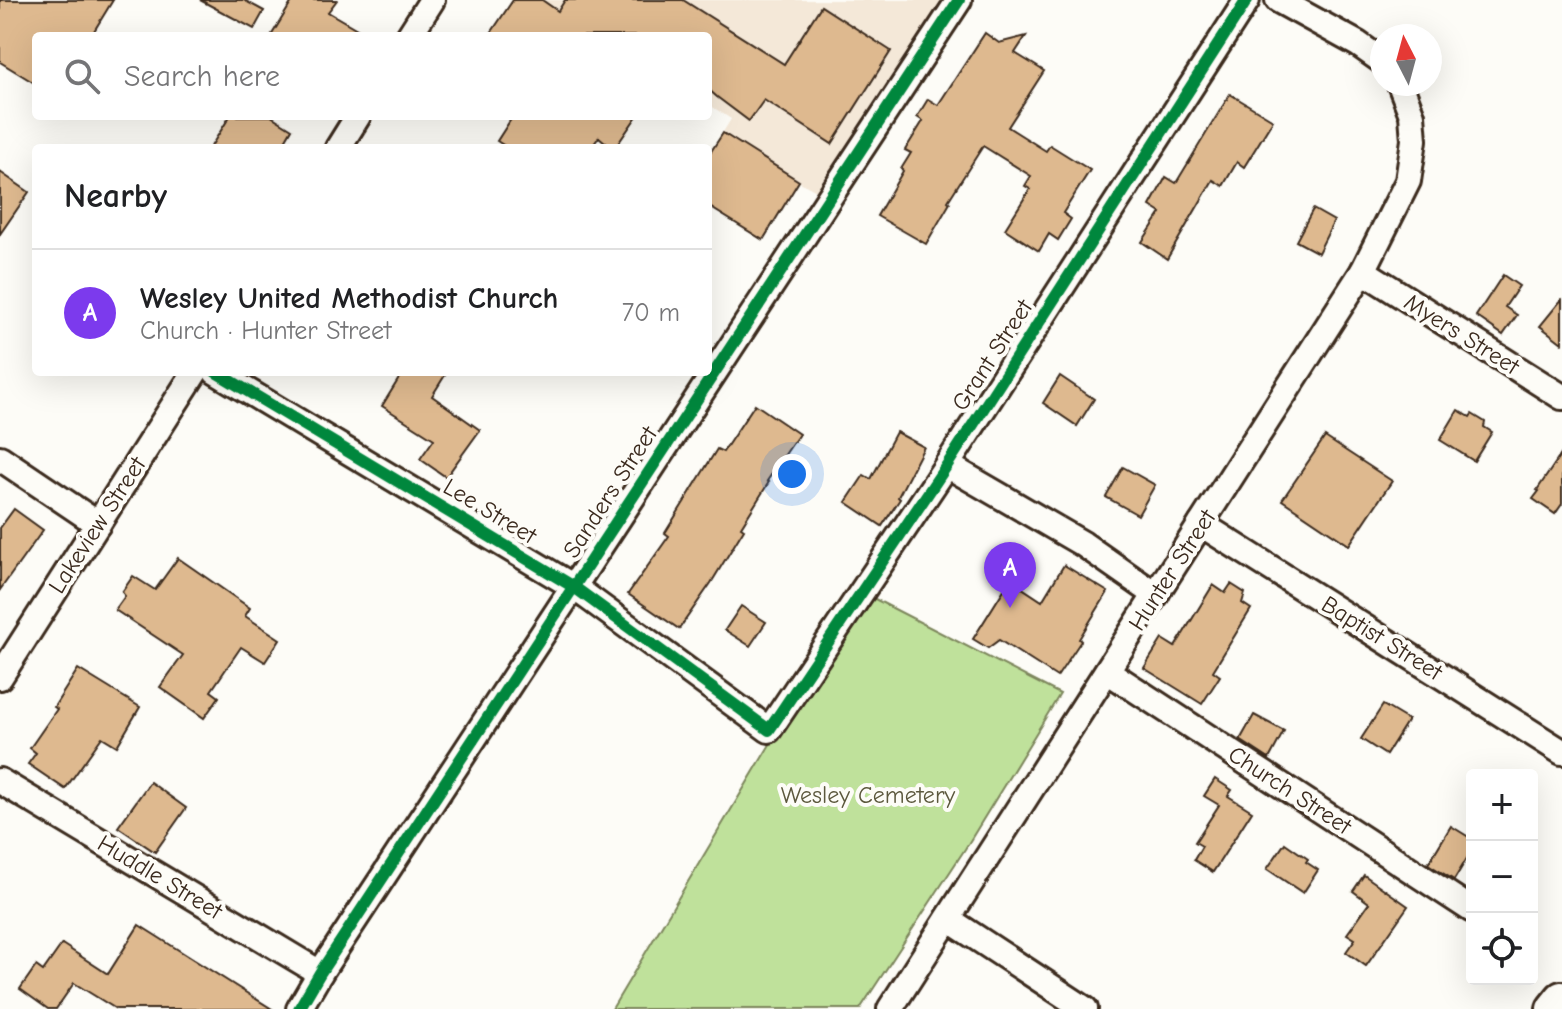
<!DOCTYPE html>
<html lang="en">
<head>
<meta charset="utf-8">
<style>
	:root { --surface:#fff; --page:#f6f6f6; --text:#202124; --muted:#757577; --line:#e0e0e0; --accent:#7c3aed }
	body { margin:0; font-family:"Comic Neue",sans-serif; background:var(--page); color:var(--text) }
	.controls { position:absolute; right:24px; bottom:24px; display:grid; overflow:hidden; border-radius:8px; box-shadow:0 8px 32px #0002 }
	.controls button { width:72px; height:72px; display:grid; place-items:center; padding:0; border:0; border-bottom:2px solid var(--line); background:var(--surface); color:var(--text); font:40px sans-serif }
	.compass { position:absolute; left:1370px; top:24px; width:72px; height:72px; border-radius:50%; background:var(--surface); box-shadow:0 8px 32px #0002; rotate:354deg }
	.you { position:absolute; left:792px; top:474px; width:28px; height:28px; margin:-20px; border:6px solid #fff; border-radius:50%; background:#1a73e8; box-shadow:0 0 0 12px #1a73e833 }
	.badge { display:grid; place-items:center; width:52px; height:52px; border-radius:50%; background:var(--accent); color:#fff; font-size:26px; font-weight:700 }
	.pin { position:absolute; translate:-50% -66px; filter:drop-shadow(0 2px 4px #0008) }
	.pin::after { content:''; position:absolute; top:42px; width:28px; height:24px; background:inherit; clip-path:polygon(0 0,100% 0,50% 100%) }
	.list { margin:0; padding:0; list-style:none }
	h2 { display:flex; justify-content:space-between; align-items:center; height:104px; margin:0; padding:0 32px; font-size:34px }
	h2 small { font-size:26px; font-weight:400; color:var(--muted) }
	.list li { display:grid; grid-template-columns:52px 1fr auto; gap:24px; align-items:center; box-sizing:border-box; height:128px; padding:0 32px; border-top:2px solid var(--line) }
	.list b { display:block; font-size:30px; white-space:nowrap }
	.list p { margin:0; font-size:26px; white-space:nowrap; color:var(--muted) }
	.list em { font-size:26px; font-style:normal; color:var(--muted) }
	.icon { flex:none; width:44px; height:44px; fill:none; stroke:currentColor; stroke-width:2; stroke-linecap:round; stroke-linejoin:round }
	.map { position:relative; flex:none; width:1562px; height:1009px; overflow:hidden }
	.search { position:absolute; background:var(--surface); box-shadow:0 8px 32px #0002; left:32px; top:32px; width:680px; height:88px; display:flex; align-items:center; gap:20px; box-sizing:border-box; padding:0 28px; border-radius:8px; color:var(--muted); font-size:30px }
	.panel { position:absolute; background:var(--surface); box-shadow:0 8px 32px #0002; left:32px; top:144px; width:680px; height:232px; border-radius:8px }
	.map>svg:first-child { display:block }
	.built { fill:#f4e8d8 }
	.green { fill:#bfe19b; stroke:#7d865c; stroke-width:2 }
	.building { fill:#deb98f; stroke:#3b2a1e; stroke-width:2 }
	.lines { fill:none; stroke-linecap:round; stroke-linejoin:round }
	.street-casing { stroke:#3b2a1e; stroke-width:30 }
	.secondary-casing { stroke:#3b2a1e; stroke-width:40 }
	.street { stroke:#fdfcf7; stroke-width:24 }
	.secondary { stroke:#fdfcf7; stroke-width:34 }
	.cycleway-casing { stroke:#fdfcf7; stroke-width:17 }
	.cycleway { stroke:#00873e; stroke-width:12 }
	.labels { text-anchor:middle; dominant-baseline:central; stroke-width:8; stroke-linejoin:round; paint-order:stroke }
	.street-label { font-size:24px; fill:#3b2a1e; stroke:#fdfcf7 }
	.park-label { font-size:24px; fill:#5c583d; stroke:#fdfcf7 }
</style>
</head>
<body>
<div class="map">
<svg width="1562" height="1009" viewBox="0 0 1562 1009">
	<rect width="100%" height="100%" fill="#fdfcf7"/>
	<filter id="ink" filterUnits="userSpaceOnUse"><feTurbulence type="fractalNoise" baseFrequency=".0125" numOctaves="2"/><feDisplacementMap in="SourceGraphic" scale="16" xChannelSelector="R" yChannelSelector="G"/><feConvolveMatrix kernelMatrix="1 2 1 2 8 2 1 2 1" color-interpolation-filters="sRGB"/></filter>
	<g filter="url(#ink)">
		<path class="built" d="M542,0H942L820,193L798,181L763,240L708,206V157L731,119L708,104V36L558,11Z"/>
		<path class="green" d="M871,597L1060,694L965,849L860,1009H612L775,736Z"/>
		<g class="building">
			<path d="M0,0H113L91,36H36V84L0,62Z"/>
			<path d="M200,0H244L264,11L254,29Z"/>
			<path d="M293,0H337L328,12L369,36H271Z"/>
			<path d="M513,0H542L558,11L565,0H683L784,64L821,6L891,51L832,144L764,100L749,121L717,97L708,89V36H489Z"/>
			<path d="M985,33L999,43L1026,36L1015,53L1044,71L1008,127L1046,151L1050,145L1090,170L1063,213L1071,219L1058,240L1049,234L1039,251L1005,229L1030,189L1025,186L1031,176L983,146L948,201L950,203L926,244L877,216L903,171L901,169L911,153L905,150L923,121L917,117L928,99L938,105Z"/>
			<path d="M1230,94L1273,120L1244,167L1237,162L1223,186L1213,180L1167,259L1142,242L1161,213L1150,206L1166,177L1176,183Z"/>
			<path d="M230,116H271L292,129L281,148H210Z"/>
			<path d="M513,116H637L615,148H612L599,137L591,148H508L497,141Z"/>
			<path d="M723,133L799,181L763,240L708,206V156Z"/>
			<path d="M0,172L29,192L0,234Z"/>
			<path d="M1313,209L1334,221L1318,253L1296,241Z"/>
			<path d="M1503,275L1519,286L1505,307L1517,315L1503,335L1476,316Z"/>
			<path d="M1562,299V343L1540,326Z"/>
			<path d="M403,372H447L432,396L480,430L446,477L420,459L434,439L382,406Z"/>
			<path d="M1060,376L1094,399L1077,426L1043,403Z"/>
			<path d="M755,404L799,434L767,481L769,482L741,527L744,529L711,583L679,629L628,594L669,536L665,533L717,449L723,452Z"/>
			<path d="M1458,410L1470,417L1472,414L1485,422L1484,427L1492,432L1474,461L1440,440Z"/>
			<path d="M896,432L924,447L898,497L900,499L882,526L846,502L864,475L871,479Z"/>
			<path d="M1325,437L1392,481L1349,545L1282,500Z"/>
			<path d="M1562,453V504L1555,514L1533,499L1539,491L1537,490Z"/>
			<path d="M1123,467L1155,485L1138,515L1106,497Z"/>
			<path d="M14,509L43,530L0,590V528Z"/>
			<path d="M178,558L250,608L245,616L280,639L265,662L241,647L211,691L219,697L204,718L160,687L183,655L115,610L125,596L122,592L133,576L155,590Z"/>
			<path d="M1064,565L1108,592L1079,639L1081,641L1057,677L999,640L988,648L973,639L1010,580L1042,601Z"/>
			<path d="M1231,584L1245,593L1242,603L1251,609L1213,671L1220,676L1202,704L1144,668L1162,639L1175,647L1213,585L1225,593Z"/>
			<path d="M741,606L766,622L750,646L725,630Z"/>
			<path d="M78,669L140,707L117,746L102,737L65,789L28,764L36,753L30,748L57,709L54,707Z"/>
			<path d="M1383,705L1408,720L1386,755L1361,739Z"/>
			<path d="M1254,715L1284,731L1269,759L1240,740Z"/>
			<path d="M1215,779L1232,790L1228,796L1252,811L1213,872L1194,860L1202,846L1195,842L1219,805L1204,796Z"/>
			<path d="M150,782L186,808L155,852L118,827Z"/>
			<path d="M1451,826L1472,839V850L1454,880L1428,864Z"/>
			<path d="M1285,843L1308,859L1306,862L1318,870L1303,893L1267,869Z"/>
			<path d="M1364,875L1408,906L1366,966L1346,952L1355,939L1347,934L1369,903L1353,891Z"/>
			<path d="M139,925L272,1009H116L74,983L56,1009H48L20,989L36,966L43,971L62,944L108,974Z"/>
		</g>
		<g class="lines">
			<g class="street-casing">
				<g id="street">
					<path d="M1278,0L1358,44L1382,61"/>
					<path d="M409,36L432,0"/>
					<path d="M338,148L358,116"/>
					<path d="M1363,271L1562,397"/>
					<path d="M216,372L574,587L769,730L947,465L1247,0"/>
					<path d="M0,458L98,524"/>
					<path d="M947,465L1083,544L1156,595"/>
					<path d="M1201,524L1562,752"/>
					<path d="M1107,671L1472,910"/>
					<path d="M0,677L195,372"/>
					<path d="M0,781L320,973"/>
					<path d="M948,919L1085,1009"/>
					<path d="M299,1009L320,973L959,0"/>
					<path d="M890,1009L1363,271L1408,181L1414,140L1412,115L1400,84"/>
				</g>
			</g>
			<g class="secondary-casing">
				<path id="secondary" d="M1554,1009L1562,999"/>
			</g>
			<use href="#street" class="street"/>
			<use href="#secondary" class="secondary"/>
			<g class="cycleway-casing">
				<g id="cycleway">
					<path d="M216,372L574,587L769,730L947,465L1247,0"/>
					<path d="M299,1009L320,973L959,0"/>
				</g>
			</g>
			<use href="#cycleway" class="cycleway"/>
		</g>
	</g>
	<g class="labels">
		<g class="street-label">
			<text transform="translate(1462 334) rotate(32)">Myers Street</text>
			<text transform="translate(992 355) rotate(-57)">Grant Street</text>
			<text transform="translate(610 492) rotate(-57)">Sanders Street</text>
			<text transform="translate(490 511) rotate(31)">Lee Street</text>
			<text transform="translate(97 525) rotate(-57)">Lakeview Street</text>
			<text transform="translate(1172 570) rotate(-57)">Hunter Street</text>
			<text transform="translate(1382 638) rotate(32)">Baptist Street</text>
			<text transform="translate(1290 790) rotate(33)">Church Street</text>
			<text transform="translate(160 877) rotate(31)">Huddle Street</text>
		</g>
		<g class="park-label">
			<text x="868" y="795">Wesley Cemetery</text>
		</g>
	</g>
</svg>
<div class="controls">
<button>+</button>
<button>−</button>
<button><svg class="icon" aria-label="locate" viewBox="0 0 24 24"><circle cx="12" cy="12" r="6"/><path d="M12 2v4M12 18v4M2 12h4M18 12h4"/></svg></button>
</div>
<svg class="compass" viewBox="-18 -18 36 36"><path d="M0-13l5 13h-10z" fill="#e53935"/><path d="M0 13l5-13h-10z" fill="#757577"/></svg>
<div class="you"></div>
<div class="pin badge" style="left:1010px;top:608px">A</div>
<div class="search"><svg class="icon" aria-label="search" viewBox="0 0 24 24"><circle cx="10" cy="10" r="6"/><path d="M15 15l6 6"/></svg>Search here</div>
<section class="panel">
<h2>Nearby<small></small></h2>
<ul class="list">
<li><span class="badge">A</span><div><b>Wesley United Methodist Church</b><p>Church · Hunter Street</p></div><em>70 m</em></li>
</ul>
</section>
</div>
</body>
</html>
